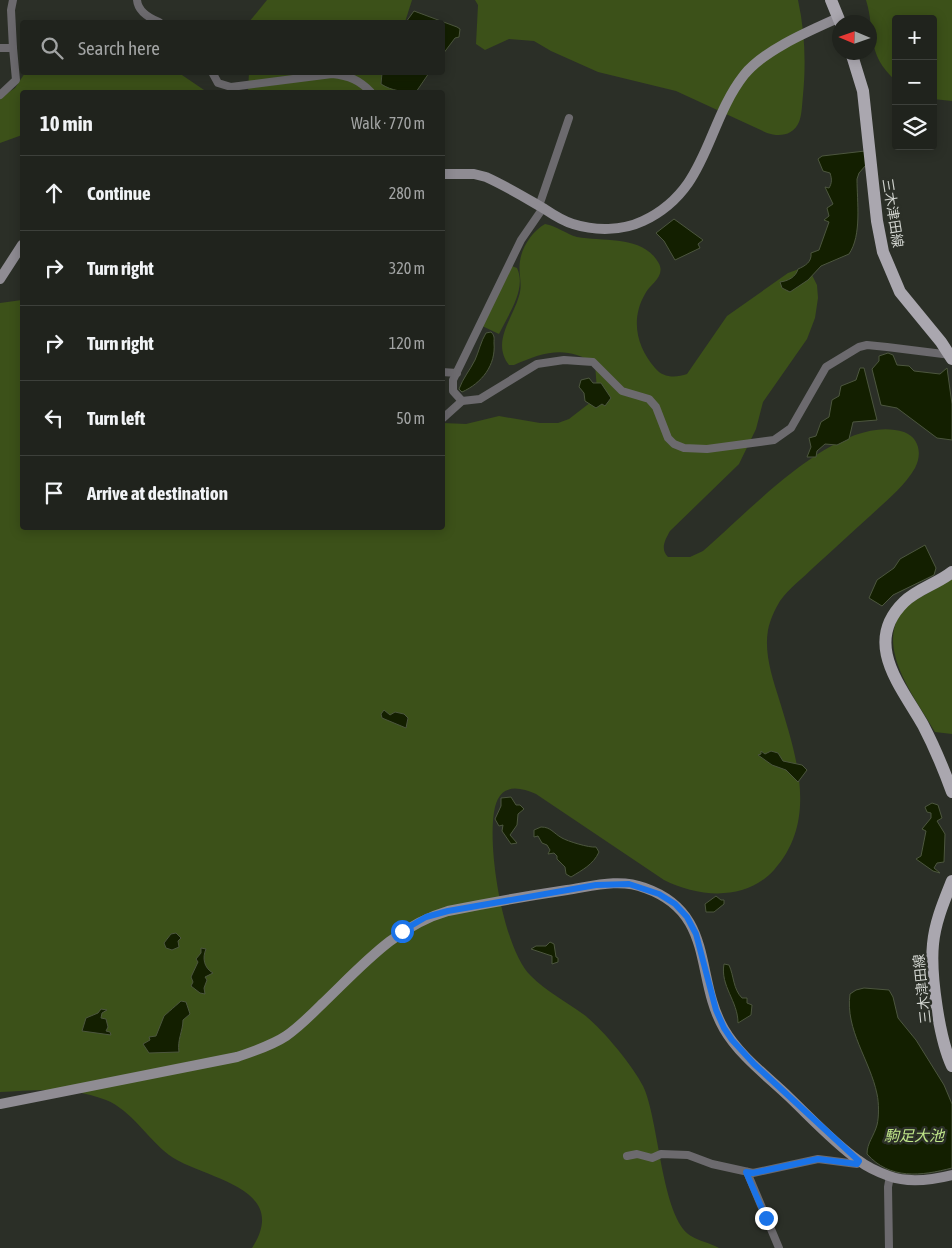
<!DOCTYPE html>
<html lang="en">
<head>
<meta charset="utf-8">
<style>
	:root { --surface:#20231d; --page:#282b26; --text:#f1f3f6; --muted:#a2a4a4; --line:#3d403b }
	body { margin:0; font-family:"Asap Condensed","Noto Sans JP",sans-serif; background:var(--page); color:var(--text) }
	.controls { position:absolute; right:15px; top:15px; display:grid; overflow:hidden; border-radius:5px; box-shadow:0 2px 12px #0003 }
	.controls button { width:45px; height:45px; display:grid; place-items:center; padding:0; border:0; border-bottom:1px solid var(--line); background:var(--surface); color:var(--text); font:25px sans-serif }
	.compass { position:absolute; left:832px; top:15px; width:45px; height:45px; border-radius:50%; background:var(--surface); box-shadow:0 2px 12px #0003; rotate:272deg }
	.stop { position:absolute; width:15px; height:15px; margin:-11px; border:4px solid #1a73e8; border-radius:50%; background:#fff }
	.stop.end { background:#1a73e8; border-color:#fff; box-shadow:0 1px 5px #0008 }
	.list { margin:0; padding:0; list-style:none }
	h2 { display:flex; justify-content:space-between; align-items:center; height:65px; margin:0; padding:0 20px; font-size:21px }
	h2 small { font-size:16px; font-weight:400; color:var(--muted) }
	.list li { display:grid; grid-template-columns:32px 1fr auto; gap:15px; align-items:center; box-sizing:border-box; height:75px; padding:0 20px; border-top:1px solid var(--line) }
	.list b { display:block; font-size:19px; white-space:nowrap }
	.list em { font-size:16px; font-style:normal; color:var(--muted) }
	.icon { flex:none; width:28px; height:28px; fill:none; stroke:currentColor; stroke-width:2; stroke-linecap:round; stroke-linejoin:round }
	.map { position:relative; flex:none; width:952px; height:1248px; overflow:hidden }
	.search { position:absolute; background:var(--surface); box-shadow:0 2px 12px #0003; left:20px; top:20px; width:425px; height:55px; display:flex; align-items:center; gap:12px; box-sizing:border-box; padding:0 18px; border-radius:5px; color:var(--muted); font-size:19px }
	.panel { position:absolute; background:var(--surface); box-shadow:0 2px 12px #0003; left:20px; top:90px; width:425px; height:440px; border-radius:5px }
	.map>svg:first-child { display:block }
	.green { fill:#3c5119 }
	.water { fill:#131f00; stroke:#4c563e }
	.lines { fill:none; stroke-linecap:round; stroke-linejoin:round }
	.street { stroke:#6c6a6e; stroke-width:8 }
	.secondary { stroke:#8f8c93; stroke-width:10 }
	.primary { stroke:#aaa7af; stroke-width:12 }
	.route { stroke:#1a73e8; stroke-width:6 }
	.labels { text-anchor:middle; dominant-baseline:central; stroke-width:5; stroke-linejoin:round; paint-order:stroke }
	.street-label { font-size:14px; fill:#d2d5d0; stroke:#2b2f27 }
	.water-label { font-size:15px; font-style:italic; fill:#c0e68a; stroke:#2b2f27 }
</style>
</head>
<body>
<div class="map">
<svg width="952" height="1248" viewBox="0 0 952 1248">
	<rect width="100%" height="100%" fill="#2b2f27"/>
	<g class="green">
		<path d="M267,0H412L405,22H249Z"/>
		<path d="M475,0H798C805,32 806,63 803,95C802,104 802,115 799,122C793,136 779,137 767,133L676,91L598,72L551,51L534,41L509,39L485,50L476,44L478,5Z"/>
		<path d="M866,0H952V101L933,99V19H896V81C865,53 876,33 866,0Z"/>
		<path d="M249,72L398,73L399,92H248Z"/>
		<path d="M25,73H179L207,92H22V135L0,143V98L15,88Z"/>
		<path d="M545,224C557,226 566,234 577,237C604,242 642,235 658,262C667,276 650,284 645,294C630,320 637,347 655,368C663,378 676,378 687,374L727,316L788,273L799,269L808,271L812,275L817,285L818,298L815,318L807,339L763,402L756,429L739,464L670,531C665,540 660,549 668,557H690L703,551C748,513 839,411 904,432C920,438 922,455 915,468C904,487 885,502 870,516C851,533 833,550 814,567C803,578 789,588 780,601C775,609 770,620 768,630C764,653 772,677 779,699C796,755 819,820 774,870C745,902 698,897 664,880L536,794C519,787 501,783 495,807C486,844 503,949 531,976C546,991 565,1001 583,1014C601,1027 633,1066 643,1086C659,1118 661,1218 691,1236C699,1241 710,1243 719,1248H252C292,1186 202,1179 169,1155C148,1139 131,1110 106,1100C72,1086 35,1090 0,1092V303L22,300V528H442L443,423L466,424L499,416L540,423H558L569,419L591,402L597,390L595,364C566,345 544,352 514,365H509C491,342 513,318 519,296C523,284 518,273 520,261C522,246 533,231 545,224Z"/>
		<path d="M509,265L517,268C527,289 508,315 499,334L480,325Z"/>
		<path d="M952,579V734L935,732C916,698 874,648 903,610C909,602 942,586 952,579Z"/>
	</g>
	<g class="water">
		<path d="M414,11L457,27L460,29L459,37L455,38L443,54L442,22H406Z"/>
		<path d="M382,73V72L429,73L416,92C403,92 392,91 381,84Z"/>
		<path d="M865,151L866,165L859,173L857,179C857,202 862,235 849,254L821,266L808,280L790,292L782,288L780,282C788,281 796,277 798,269C805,266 812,262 811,253L819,250L829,222L824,220L829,216L827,208L833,204L825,187L829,188C832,183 832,179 830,173L823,171L818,159L822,156Z"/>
		<path d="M674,219L703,240L698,244L700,248L675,260L664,241L656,233Z"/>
		<path d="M491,332C495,336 494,338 494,343C496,365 482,383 462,392L459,389C463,378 470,370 475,360C479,351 481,341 486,333Z"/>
		<path d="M888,353L893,355L897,365L909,366L914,371L940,374L947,368L952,404V440L937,438L897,408L881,405L872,369L879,361V356Z"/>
		<path d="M860,368H864L877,420L853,422L849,439L837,445L825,444L817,451L816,457H807L811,447L809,438L816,436L821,422L829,417L832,400L839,396L841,386L856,380Z"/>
		<path d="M589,378L593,383H601L611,398L605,406L602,404L596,408L585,401L584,393L579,387L581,380Z"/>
		<path d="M925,545L936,568L934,575L893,595L882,606L869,598L877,580L894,568L900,559Z"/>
		<path d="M384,710L390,715L395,712L404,714L408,718L406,728L382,718L381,714Z"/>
		<path d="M761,751L765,754L771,751L778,753L783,761L802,765L807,770L798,782L786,770L772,765L758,755L761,754Z"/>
		<path d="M511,797L516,805H520L524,809L518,814L517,825L510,835L517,843L511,844L502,831L503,825L499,826L495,819L501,806V798Z"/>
		<path d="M932,803L938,805L942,818L937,821L945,834L944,862L937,863L934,868L940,873L933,871L916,859L921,856L926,831L922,829L931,818V813L927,812L925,807Z"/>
		<path d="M541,827C551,827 553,833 562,838C567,841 589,848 596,847L599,852C593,865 582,870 571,877L566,874L565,867L557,859V856L554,853L548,854L550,850L547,845L542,843L538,836L534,837V830Z"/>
		<path d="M716,896L721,900H724V904L714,912H706L705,904Z"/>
		<path d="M176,933L181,938L178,941L179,947L172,950L166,948L164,943L171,934Z"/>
		<path d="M550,942L554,944L556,957L558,958V962L552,964V956L531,949L536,946H546Z"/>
		<path d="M201,948L206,949C202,958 204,968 213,973L205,977L207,980L204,988L205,994L200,993L191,986L193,982L191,977L198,962L196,959L201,953Z"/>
		<path d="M724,964L729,965C734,976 733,989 742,998H747V1003L752,1005L751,1015L738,1023C738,1001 720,986 724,964Z"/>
		<path d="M864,988L889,990L893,997L898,1018L916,1040L944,1085L952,1104V1168C921,1176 890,1180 867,1154C867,1143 874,1136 877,1125C879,1117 879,1103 877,1094C870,1060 845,1030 850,994L856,990Z"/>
		<path d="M181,1001L186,1002L190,1014L183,1020C183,1031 177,1040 179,1052L149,1053L143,1044L150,1040L149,1037L156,1036L164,1016C165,1015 180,1002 181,1001Z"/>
		<path d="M101,1009L107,1010L102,1013L101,1018L106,1019L108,1027L106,1031L110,1032L111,1035L82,1031L86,1018L98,1013Z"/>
	</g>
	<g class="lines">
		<g class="street">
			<path d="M137,0C138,12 149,18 159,22"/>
			<path d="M0,48H13L11,10L13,0"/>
			<path d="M212,72L218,83L231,87L332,74C350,76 359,80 371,92"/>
			<path d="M0,95L16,80L13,48"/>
			<path d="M539,206L569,118"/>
			<path d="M442,372L457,373"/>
			<path d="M462,401L453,391V380L521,240L543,208"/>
			<path d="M442,419L462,401L480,399L537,364L564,360L593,362L622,391L649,399L656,407L668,438L674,444L684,448L707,449L774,440L791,428L826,367L859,347L867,345L887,347L951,355"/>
			<path d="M627,1156L637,1154L652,1158L661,1154L688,1155L712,1164L753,1173L818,1159L857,1164L859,1161"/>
			<path d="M747,1172L779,1248"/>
			<path d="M889,1248L888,1187L890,1176"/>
		</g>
		<g class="secondary">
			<path d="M442,174H474L486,177C506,186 524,197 543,208C552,214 562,221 573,224C595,231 622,231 643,221C709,190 705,125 744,75C764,50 809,31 838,18"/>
			<path d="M0,279L22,245"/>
			<path d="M0,1104L237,1057C254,1051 271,1046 286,1036C299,1027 310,1016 321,1005C360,968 395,926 448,911C488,903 527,896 567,890C593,886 620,878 645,888C716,913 694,977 724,1029C739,1055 767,1076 789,1097C811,1118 833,1142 858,1160C867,1167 878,1172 889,1176C908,1183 932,1180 952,1175"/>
		</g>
		<g class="primary">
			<path d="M831,0L840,22"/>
			<path d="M851,52L863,91L877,221L883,252L900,292L941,342L952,359"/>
			<path d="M952,572C937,584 917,589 904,602C862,643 901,686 923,725C934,746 944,770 952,792"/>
			<path d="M952,881C944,901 935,922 933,944C930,974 939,1038 952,1066"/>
		</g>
	</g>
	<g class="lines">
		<path class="route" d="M402,931L426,917L448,911L596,885L629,884L659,894L675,904L687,917L696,934L716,1010L724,1028L732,1040L754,1064L859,1161L857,1164L818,1159L753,1173L746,1172L766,1218"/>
	</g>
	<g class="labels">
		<g class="street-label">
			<text transform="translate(893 213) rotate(81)">三木津田線</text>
			<text transform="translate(922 989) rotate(-96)">三木津田線</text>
		</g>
		<g class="water-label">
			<text x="914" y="1135">駒足大池</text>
		</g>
	</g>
</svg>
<div class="controls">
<button>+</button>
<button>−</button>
<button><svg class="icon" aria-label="layers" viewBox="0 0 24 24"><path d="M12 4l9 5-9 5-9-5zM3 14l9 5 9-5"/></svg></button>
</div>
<svg class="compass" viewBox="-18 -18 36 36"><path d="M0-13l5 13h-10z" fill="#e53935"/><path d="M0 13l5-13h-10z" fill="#a2a4a4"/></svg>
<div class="stop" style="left:402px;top:931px"></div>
<div class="stop end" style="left:766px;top:1218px"></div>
<div class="search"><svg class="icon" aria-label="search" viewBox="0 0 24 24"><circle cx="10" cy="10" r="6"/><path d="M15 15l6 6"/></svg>Search here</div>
<section class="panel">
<h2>10 min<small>Walk · 770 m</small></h2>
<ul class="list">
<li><svg class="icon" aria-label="ahead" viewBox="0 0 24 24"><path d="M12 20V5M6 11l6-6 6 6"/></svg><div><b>Continue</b></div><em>280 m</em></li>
<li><svg class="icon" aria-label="right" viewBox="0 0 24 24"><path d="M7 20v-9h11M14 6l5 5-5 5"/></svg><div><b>Turn right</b></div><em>320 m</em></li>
<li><svg class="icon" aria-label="right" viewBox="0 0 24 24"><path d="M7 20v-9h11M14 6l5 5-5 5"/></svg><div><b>Turn right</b></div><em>120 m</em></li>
<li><svg class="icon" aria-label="left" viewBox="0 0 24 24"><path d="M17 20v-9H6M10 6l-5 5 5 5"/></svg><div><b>Turn left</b></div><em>50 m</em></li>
<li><svg class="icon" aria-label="arrive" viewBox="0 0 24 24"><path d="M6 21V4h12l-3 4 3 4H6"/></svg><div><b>Arrive at destination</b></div></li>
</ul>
</section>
</div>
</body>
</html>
